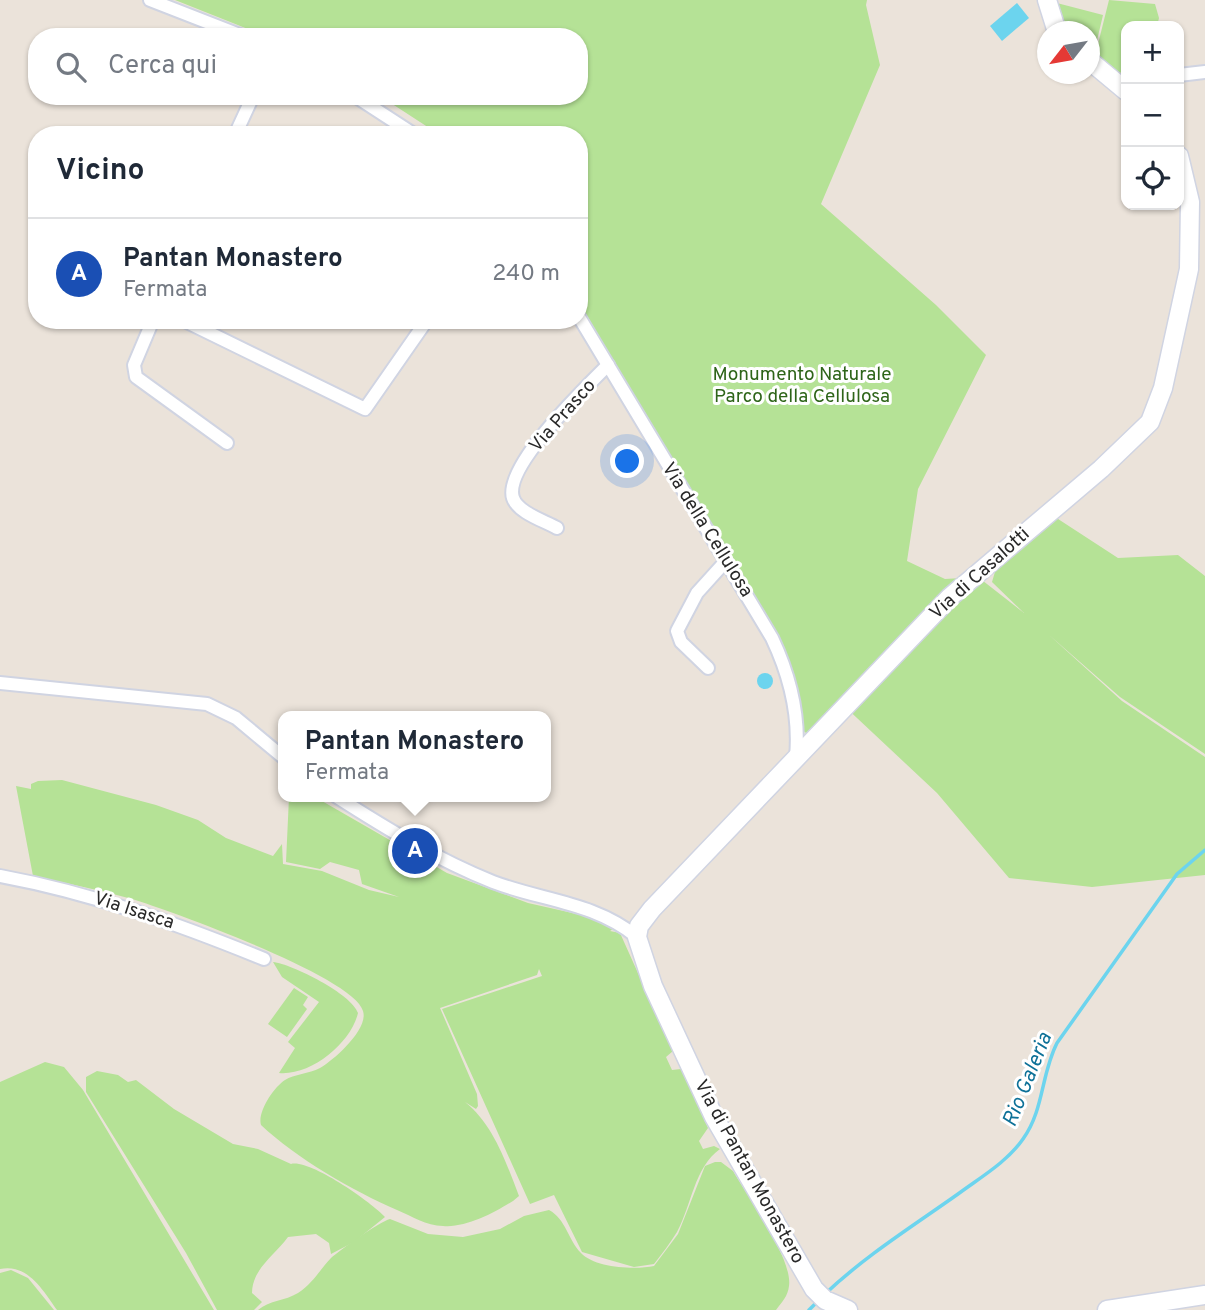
<!DOCTYPE html>
<html lang="it">
<head>
<meta charset="utf-8">
<style>
	:root { --surface:#fff; --page:#f6f6f7; --text:#1f2937; --muted:#747a83; --line:#e0e1e3; --accent:#0f766e }
	body { margin:0; font-family:Overpass,sans-serif; background:var(--page); color:var(--text) }
	.controls { position:absolute; right:21px; top:21px; display:grid; overflow:hidden; border-radius:14px; box-shadow:0 2px 5px #0004 }
	.controls button { width:63px; height:63px; display:grid; place-items:center; padding:0; border:0; border-bottom:2px solid var(--line); background:var(--surface); color:var(--text); font:35px sans-serif }
	.compass { position:absolute; left:1037px; top:21px; width:63px; height:63px; border-radius:50%; background:var(--surface); box-shadow:0 2px 5px #0004; rotate:239deg }
	.you { position:absolute; left:628px; top:462px; width:24px; height:24px; margin:-18px; border:5px solid #fff; border-radius:50%; background:#1a73e8; box-shadow:0 0 0 10px #1a73e833 }
	.badge { display:grid; place-items:center; width:46px; height:46px; border-radius:50%; background:var(--accent); color:#fff; font-size:23px; font-weight:700 }
	.pin { position:absolute; translate:-50% -50%; border:4px solid #fff; box-shadow:0 2px 7px #0006 }
	.popup { position:absolute; left:278px; top:711px; width:273px; height:91px; box-sizing:border-box; display:grid; place-content:center; border-radius:14px; background:var(--surface); filter:drop-shadow(0 2px 5px #0005); font-size:23px; white-space:nowrap; color:var(--muted) }
	.popup b { font-size:26px; color:var(--text) }
	.popup::after { content:''; position:absolute; left:50%; top:100%; margin-left:-14px; border:14px solid transparent; border-top-color:var(--surface) }
	.list { margin:0; padding:0; list-style:none }
	h2 { display:flex; justify-content:space-between; align-items:center; height:91px; margin:0; padding:0 28px; font-size:30px }
	h2 small { font-size:23px; font-weight:400; color:var(--muted) }
	.list li { display:grid; grid-template-columns:46px 1fr auto; gap:21px; align-items:center; box-sizing:border-box; height:112px; padding:0 28px; border-top:2px solid var(--line) }
	.list b { display:block; font-size:26px; white-space:nowrap }
	.list p { margin:0; font-size:23px; white-space:nowrap; color:var(--muted) }
	.list em { font-size:23px; font-style:normal; color:var(--muted) }
	.icon { flex:none; width:38px; height:38px; fill:none; stroke:currentColor; stroke-width:2; stroke-linecap:round; stroke-linejoin:round }
	.map { position:relative; flex:none; width:1205px; height:1310px; overflow:hidden }
	.search { position:absolute; background:var(--surface); box-shadow:0 2px 5px #0004; left:28px; top:28px; width:560px; height:77px; display:flex; align-items:center; gap:18px; box-sizing:border-box; padding:0 24px; border-radius:28px; color:var(--muted); font-size:26px }
	.panel { position:absolute; background:var(--surface); box-shadow:0 2px 5px #0004; left:28px; top:126px; width:560px; height:203px; border-radius:28px }
	.map>svg:first-child { display:block }
	.green { fill:#b5e296 }
	.water { fill:#6cd4ee }
	.lines { fill:none; stroke-linecap:round; stroke-linejoin:round }
	.stream { stroke:#6cd4ee; stroke-width:3.5 }
	.street-casing { stroke:#d0d4e2; stroke-width:16 }
	.secondary-casing { stroke:#d0d4e2; stroke-width:21 }
	.street { stroke:#fff; stroke-width:12 }
	.secondary { stroke:#fff; stroke-width:18 }
	.labels { text-anchor:middle; dominant-baseline:central; stroke-width:6; stroke-linejoin:round; paint-order:stroke }
	.park-label { font-size:19px; fill:#2e6519; stroke:#fff }
	.street-label { font-size:19px; fill:#292929; stroke:#fff }
	.water-label { font-size:21px; font-style:italic; fill:#0d7198; stroke:#fff }
</style>
</head>
<body>
<div class="map">
<svg width="1205" height="1310" viewBox="0 0 1205 1310">
	<rect width="100%" height="100%" fill="#ebe3da"/>
	<g class="green">
		<path d="M175,0H867L866,5L880,65L821,204L936,305L986,355L918,489L907,561L945,579L978,577L1024,613L992,582L997,565L1055,517L1118,558L1178,555L1205,576V754L1120,697L1048,634L1122,701L1205,757V875L1092,887L1009,878L937,793L841,703L809,735L802,730L798,702L703,516L579,302V135H440L380,96H579V37H268Z"/>
		<path d="M1109,0L1155,4L1159,18L1157,26H1126V72L1117,73L1095,56Z"/>
		<path d="M1053,2L1103,15L1094,53L1090,49V32L1069,31L1060,23Z"/>
		<path d="M62,780L156,805L198,820L226,838L273,856L282,844L283,864L322,871L369,890L399,897L362,884L359,870L330,862L320,869L286,862L289,797H315L447,873L528,903L599,919L613,929L610,931L620,933L673,1051L666,1057L672,1070L681,1069L708,1128L699,1141L703,1149L714,1146L720,1149C694,1168 692,1204 677,1232C670,1243 662,1254 654,1264L634,1267L582,1252L554,1195L530,1204L442,1009L542,976L539,969L537,975L440,1008L477,1094L478,1106L476,1109L465,1102C493,1124 506,1162 519,1196L513,1201C494,1213 466,1228 443,1226C426,1226 412,1216 397,1210C353,1191 296,1158 261,1125C257,1112 274,1087 285,1080C294,1074 309,1074 320,1068C334,1060 369,1029 363,1011C354,977 171,911 132,899C99,890 66,883 33,876L16,786L31,789V784L38,781Z"/>
		<path d="M273,962C292,964 352,994 358,1013C351,1043 311,1076 279,1073L295,1048L288,1042L319,1002L282,977Z"/>
		<path d="M294,988L308,997L303,1005L307,1009L287,1037L268,1024Z"/>
		<path d="M45,1062L64,1067L83,1090L214,1310H57C43,1290 27,1263 0,1269V1082Z"/>
		<path d="M97,1071L118,1075L128,1082L136,1080L174,1109L233,1144L258,1149L291,1164C310,1159 371,1202 385,1217L354,1242L331,1254L329,1243L316,1234L288,1237C275,1255 252,1269 252,1293L262,1302L254,1310H217L186,1253L86,1092V1077Z"/>
		<path d="M715,1162H721L733,1171C747,1195 793,1259 789,1286C788,1296 782,1302 776,1310H258C270,1300 285,1301 298,1293C313,1283 319,1271 331,1258C340,1250 379,1222 390,1219L428,1234L463,1237L500,1229L524,1216L549,1210C566,1219 568,1240 581,1253C595,1268 635,1270 654,1266L678,1234L705,1166Z"/>
		<path d="M11,1270L28,1278L54,1310H0V1273Z"/>
	</g>
	<g class="water">
		<path d="M1017,3L1029,18L1002,41L990,26Z"/>
		<circle cx="765" cy="681" r="8"/>
	</g>
	<g class="lines">
		<g class="stream">
			<path d="M825,1294C865,1256 913,1226 958,1194C981,1177 1007,1162 1023,1139C1044,1110 1041,1074 1057,1043L1177,874L1205,850"/>
			<path d="M809,1310L817,1302"/>
		</g>
		<g class="street-casing">
			<g id="street">
				<path d="M150,0L245,37"/>
				<path d="M1179,75L1205,72"/>
				<path d="M355,96L415,135"/>
				<path d="M235,135L253,96"/>
				<path d="M579,317L772,638C790,676 800,715 796,757"/>
				<path d="M153,320L134,365L136,377L227,443"/>
				<path d="M183,320L365,409L427,320"/>
				<path d="M557,528C545,521 518,513 513,498C503,467 586,387 608,365"/>
				<path d="M708,668L681,642L677,631L697,593L725,562"/>
				<path d="M0,683L207,704L236,718L284,758"/>
				<path d="M337,797C387,829 438,860 493,882C543,901 594,902 637,937"/>
				<path d="M0,876C92,893 178,924 264,959"/>
			</g>
		</g>
		<g class="secondary-casing">
			<g id="secondary">
				<path d="M1047,0L1057,32"/>
				<path d="M1090,61L1126,91"/>
				<path d="M848,1310L825,1300L814,1289L714,1117L653,986L637,937L639,926L652,909L950,597L1101,469L1150,422L1163,388L1189,269L1190,202L1179,156"/>
				<path d="M1107,1310L1205,1295"/>
			</g>
		</g>
		<use href="#street" class="street"/>
		<use href="#secondary" class="secondary"/>
	</g>
	<g class="labels">
		<g class="park-label">
			<text x="802" y="375">Monumento Naturale<tspan x="802" dy="22">Parco della Cellulosa</tspan></text>
		</g>
		<g class="street-label">
			<text transform="translate(563 416) rotate(-49)">Via Prasco</text>
			<text transform="translate(707 530) rotate(58)">Via della Cellulosa</text>
			<text transform="translate(980 574) rotate(-42)">Via di Casalotti</text>
			<text transform="translate(134 911) rotate(18)">Via Isasca</text>
			<text transform="translate(749 1172) rotate(61)">Via di Pantan Monastero</text>
		</g>
		<g class="water-label">
			<text transform="translate(1028 1080) rotate(-68)">Rio Galeria</text>
		</g>
	</g>
</svg>
<div class="controls">
<button>+</button>
<button>−</button>
<button><svg class="icon" aria-label="locate" viewBox="0 0 24 24"><circle cx="12" cy="12" r="6"/><path d="M12 2v4M12 18v4M2 12h4M18 12h4"/></svg></button>
</div>
<svg class="compass" viewBox="-18 -18 36 36"><path d="M0-13l5 13h-10z" fill="#e53935"/><path d="M0 13l5-13h-10z" fill="#747a83"/></svg>
<div class="you"></div>
<div class="pin badge" style="left:415px;top:851px;background:#1a4fb4">A</div>
<div class="popup"><b>Pantan Monastero</b>Fermata</div>
<div class="search"><svg class="icon" aria-label="search" viewBox="0 0 24 24"><circle cx="10" cy="10" r="6"/><path d="M15 15l6 6"/></svg>Cerca qui</div>
<section class="panel">
<h2>Vicino<small></small></h2>
<ul class="list">
<li><span class="badge" style="background:#1a4fb4">A</span><div><b>Pantan Monastero</b><p>Fermata</p></div><em>240 m</em></li>
</ul>
</section>
</div>
</body>
</html>
